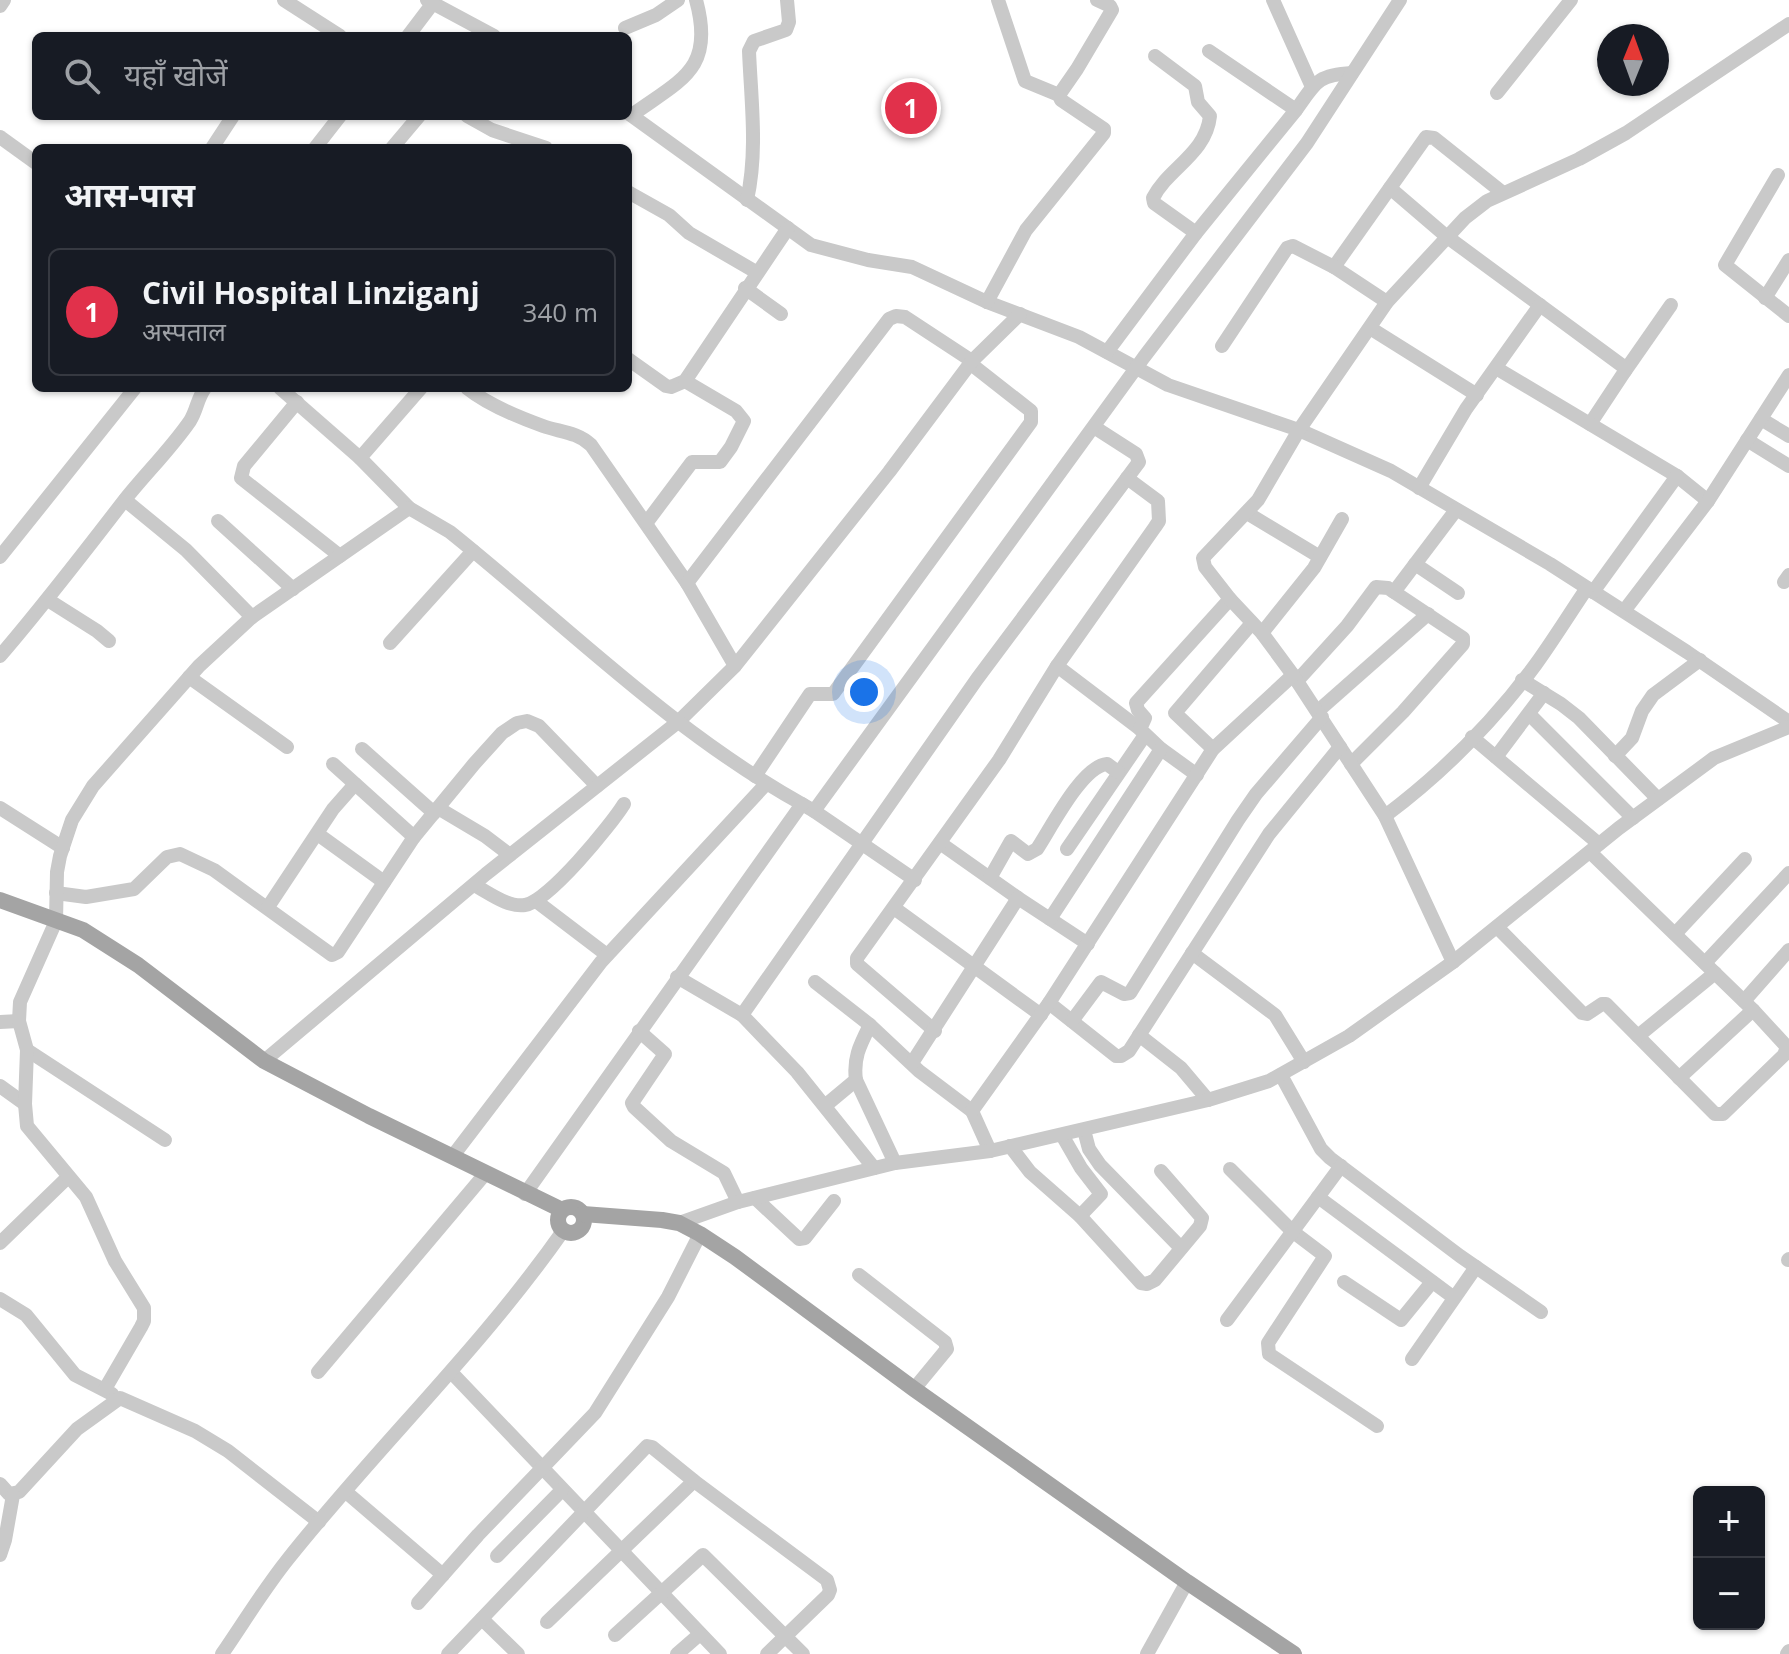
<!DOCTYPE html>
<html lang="hi">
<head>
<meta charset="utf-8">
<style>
	:root { --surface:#171b24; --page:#20242c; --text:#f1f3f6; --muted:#9ea1a6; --line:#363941; --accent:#e1314b }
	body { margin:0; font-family:"Open Sans","Noto Sans Devanagari",sans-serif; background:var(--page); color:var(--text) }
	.controls { position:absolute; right:24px; bottom:24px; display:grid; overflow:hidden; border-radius:12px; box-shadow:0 2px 6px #0004 }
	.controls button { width:72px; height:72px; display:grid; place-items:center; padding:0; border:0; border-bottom:2px solid var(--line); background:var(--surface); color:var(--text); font:40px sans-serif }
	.compass { position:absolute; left:1597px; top:24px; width:72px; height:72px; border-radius:50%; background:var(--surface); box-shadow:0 2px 6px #0004; rotate:1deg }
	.you { position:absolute; left:864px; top:692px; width:28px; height:28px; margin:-20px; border:6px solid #fff; border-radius:50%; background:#1a73e8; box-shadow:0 0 0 12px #1a73e833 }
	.badge { display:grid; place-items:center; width:52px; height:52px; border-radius:50%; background:var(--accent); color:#fff; font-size:26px; font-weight:700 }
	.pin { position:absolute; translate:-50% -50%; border:4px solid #fff; box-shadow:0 2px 8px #0006 }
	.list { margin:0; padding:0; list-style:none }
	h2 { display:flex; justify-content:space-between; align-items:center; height:104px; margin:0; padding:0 32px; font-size:34px }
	h2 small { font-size:26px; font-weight:400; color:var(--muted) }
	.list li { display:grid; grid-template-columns:52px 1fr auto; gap:24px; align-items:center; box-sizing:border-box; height:128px; margin:0 16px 16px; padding:0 16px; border:2px solid var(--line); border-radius:12px }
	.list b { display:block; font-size:30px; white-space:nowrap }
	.list p { margin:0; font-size:26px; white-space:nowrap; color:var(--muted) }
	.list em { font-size:26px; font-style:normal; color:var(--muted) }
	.icon { flex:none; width:44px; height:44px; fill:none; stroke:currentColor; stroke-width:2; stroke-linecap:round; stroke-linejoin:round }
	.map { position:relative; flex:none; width:1789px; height:1654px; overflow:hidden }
	.search { position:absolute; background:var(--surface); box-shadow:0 2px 6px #0004; left:32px; top:32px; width:600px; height:88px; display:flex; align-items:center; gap:20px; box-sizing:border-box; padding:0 28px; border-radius:12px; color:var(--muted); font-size:30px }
	.panel { position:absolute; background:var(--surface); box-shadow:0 2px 6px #0004; left:32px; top:144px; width:600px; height:248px; border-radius:12px }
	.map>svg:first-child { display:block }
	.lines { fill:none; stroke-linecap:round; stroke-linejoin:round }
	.minor { stroke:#c9c9c9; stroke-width:14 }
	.major { stroke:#a4a4a4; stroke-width:16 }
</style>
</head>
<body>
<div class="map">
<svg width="1789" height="1654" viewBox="0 0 1789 1654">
	<rect width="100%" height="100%" fill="#fff"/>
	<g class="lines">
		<g class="minor">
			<path d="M284,0L340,36"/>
			<path d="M427,0L494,36"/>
			<path d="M998,0L1025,81L1059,95"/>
			<path d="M1273,0L1312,87"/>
			<path d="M0,6L4,0"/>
			<path d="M625,28L656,15L678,0"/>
			<path d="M408,36L433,3"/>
			<path d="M1155,56L1195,86L1198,102L1210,116C1206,154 1168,168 1153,198L1154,203L1196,233"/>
			<path d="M1497,93L1571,0"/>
			<path d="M1296,110C1316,82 1317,75 1352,73"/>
			<path d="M628,113L811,245L868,260L912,267L987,302L1079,337L1168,385L1299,430L1391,471L1550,564L1687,652L1789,722"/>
			<path d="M632,115C682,79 715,69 696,0"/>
			<path d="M467,116L492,130L546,148"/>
			<path d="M0,137L36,163"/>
			<path d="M212,148L233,116"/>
			<path d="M315,148L340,116"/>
			<path d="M392,148L419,116"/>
			<path d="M1778,175L1725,265L1789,316"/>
			<path d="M1390,188L1446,236L1624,367L1625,371L1590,424"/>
			<path d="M628,192L669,215L689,233L756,272"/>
			<path d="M747,200C758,151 751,100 749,51L754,41L786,30L789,22L787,0"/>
			<path d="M1334,267L1426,137L1434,138L1503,193"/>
			<path d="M745,288L781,314"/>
			<path d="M1765,298L1789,260"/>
			<path d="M987,302L1026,230L1104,133V129L1061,100L1059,95L1077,69L1112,10L1110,6L1097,0"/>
			<path d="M1370,328L1477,395"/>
			<path d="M1222,346L1287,248L1293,246L1334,267L1387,302"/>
			<path d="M1107,352L1196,233L1296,110L1209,51"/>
			<path d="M628,359L666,386L671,387L685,381L788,228"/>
			<path d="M1496,368L1677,476L1708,501"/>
			<path d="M1625,371L1671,305"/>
			<path d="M280,388L360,458"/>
			<path d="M467,388C488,405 518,417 543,426C560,432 577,432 591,445L687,583L735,666"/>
			<path d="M297,402L244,466L241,478L340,556"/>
			<path d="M1761,419L1789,436"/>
			<path d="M1747,440L1789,466"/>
			<path d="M1419,488L1466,409L1540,305"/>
			<path d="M125,500L186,550L252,617"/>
			<path d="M409,508L360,458L421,388"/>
			<path d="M1247,513L1320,557"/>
			<path d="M218,521L293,589"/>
			<path d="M647,522L692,462H720L731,447L744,421L736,411L685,381"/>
			<path d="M0,557L135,388"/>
			<path d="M1415,564L1458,593"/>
			<path d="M1784,582L1789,575"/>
			<path d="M687,583L889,319L896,316L905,317L972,361"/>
			<path d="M1394,592L1456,510"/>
			<path d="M1593,592L1677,476"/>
			<path d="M48,600L97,631L109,641"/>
			<path d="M1624,611L1708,501L1789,375"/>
			<path d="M1262,633L1314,568L1342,519"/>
			<path d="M390,643L473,551"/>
			<path d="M0,656C43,606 83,554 123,502C145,474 170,450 190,421C197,410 197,399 205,388"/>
			<path d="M1057,666L1140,729"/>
			<path d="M189,677L287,747"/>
			<path d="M1522,680L1561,704L1579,718L1658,799"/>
			<path d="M1297,681L1347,626L1376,587L1388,588L1463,638V644L1403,712L1351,764"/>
			<path d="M1318,711L1428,614"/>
			<path d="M1529,714L1633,818"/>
			<path d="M1472,737L1599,844"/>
			<path d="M362,749L434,813"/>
			<path d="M1213,749L1175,713L1252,623"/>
			<path d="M1615,756L1632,738L1642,711L1653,695L1700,660"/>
			<path d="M1496,757L1544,693"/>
			<path d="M333,764L414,837"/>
			<path d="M1197,775L1161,749L1142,731L1140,729L1145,718L1138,710L1136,703L1230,599"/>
			<path d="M755,776L810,694H833L1031,422V411L971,364"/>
			<path d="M0,808L63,848"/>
			<path d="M438,808L485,836L510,855"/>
			<path d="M814,811L915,880"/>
			<path d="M1385,816C1441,774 1494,721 1536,664C1554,639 1570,613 1587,588"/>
			<path d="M319,835L384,882"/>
			<path d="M940,843L1018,898"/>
			<path d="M1067,849L1145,735"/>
			<path d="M990,878L1011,841L1028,854L1037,849C1051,828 1082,766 1107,764L1118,772"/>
			<path d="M474,885C488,892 508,908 525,905C548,902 611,825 624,804"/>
			<path d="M56,893L86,897L134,889L167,857L180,854L214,870L332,955L338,952L414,837L474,764L502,733L517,723L527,721L539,726L597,786"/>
			<path d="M536,901L607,955"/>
			<path d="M268,907L333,809L355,784"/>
			<path d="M894,908L1041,1015"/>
			<path d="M1050,919L1088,944"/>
			<path d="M1497,927L1582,1013L1587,1014L1602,1004H1606L1715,1114H1723L1784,1055L1787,1047L1753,1010L1590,852"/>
			<path d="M1675,934L1745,859"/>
			<path d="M1192,953L1275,1015L1304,1062"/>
			<path d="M1453,962L1385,816L1293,675L1262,633L1230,599L1205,567L1203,558L1258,500L1299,430L1387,302L1465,218L1487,201L1579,159L1626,133L1789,24"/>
			<path d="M1705,963L1789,873"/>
			<path d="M677,977L742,1015L797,1072L874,1168"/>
			<path d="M815,982L870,1025L919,1071L972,1111L990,1151"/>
			<path d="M1744,1001L1789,950"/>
			<path d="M1049,1003L1116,1056H1121L1129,1051L1269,834L1340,747"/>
			<path d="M742,1015L977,679L1139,462L1136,454L1094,427"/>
			<path d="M1072,1021L1101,982L1124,994L1130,993L1238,820L1256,794L1322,717"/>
			<path d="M0,1022L19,1021"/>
			<path d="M639,1031L665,1054L632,1103L634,1107L671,1141L724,1173L738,1202"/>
			<path d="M935,1031L857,964V958L999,760L1057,666L1155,527L1159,521L1158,501L1127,478"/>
			<path d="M1139,1035L1181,1068L1208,1100"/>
			<path d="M1638,1036L1715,973"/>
			<path d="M27,1050L165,1140"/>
			<path d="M264,1061L486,874L678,722L735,666L889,472L972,361L1020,314"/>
			<path d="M912,1063L1018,898L1050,919L1161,749"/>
			<path d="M1281,1075L1321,1149L1330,1158L1460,1256L1541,1312"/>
			<path d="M1679,1078L1753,1010"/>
			<path d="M856,1080L895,1163"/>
			<path d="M0,1086L25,1104"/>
			<path d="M826,1105L856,1080C853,1058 860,1045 870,1025"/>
			<path d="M972,1111L1049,1003L1213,749L1293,675"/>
			<path d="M1084,1130L1089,1149L1100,1165L1181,1248"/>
			<path d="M1062,1135L1081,1168L1101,1194L1080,1216"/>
			<path d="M1010,1146L1030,1172L1080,1216L1141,1283L1147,1284L1155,1280L1200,1226L1202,1218L1161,1171"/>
			<path d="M452,1157L601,962L766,784"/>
			<path d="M1230,1169L1292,1231L1325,1256L1268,1343L1269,1354L1377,1426"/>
			<path d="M525,1194L802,804L814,811L1144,357L1307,143L1400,0"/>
			<path d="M1318,1197L1453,1297"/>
			<path d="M755,1198L799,1239L805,1238L834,1201"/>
			<path d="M679,1223L738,1202L895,1163L990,1151L1208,1100L1269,1081L1349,1036L1453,962L1619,828L1714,758L1789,727"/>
			<path d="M0,1243L68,1177"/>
			<path d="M1788,1260L1789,1259"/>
			<path d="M859,1275L945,1342L947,1349L914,1389"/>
			<path d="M1344,1282L1401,1320L1432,1282"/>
			<path d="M0,1299L26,1315L75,1375L112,1394"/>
			<path d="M1227,1320L1341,1166"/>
			<path d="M1412,1359L1476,1267"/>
			<path d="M318,1372L485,1174"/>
			<path d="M451,1372L720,1654"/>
			<path d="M105,1389L141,1327L144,1321V1308L115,1261L86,1197L27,1126L25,1104L27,1050L19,1021L20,1002L56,921L57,872L60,856L72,820L93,786L199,666L252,617L409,508L450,532C566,625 672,732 802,804"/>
			<path d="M0,1484L9,1494L19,1492L77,1429L120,1398L195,1431L228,1451L319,1522"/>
			<path d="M346,1492L443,1575"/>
			<path d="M0,1555L5,1540L13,1495"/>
			<path d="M497,1556L562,1490"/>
			<path d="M418,1603L478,1535L595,1413L668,1297L700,1234"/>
			<path d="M482,1619L518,1654"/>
			<path d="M547,1622L694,1481"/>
			<path d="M615,1635L703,1555L803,1654"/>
			<path d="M222,1654C244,1622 264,1589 288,1559C377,1447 481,1348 563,1231"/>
			<path d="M448,1654L647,1446L652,1447L694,1481L827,1580L830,1590L828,1595L767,1654"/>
			<path d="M677,1654L700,1634"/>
			<path d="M1147,1654L1187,1582"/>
			<path d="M1787,1654L1789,1651"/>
		</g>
		<g class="major">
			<path d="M0,900L83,930L138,965L264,1061L369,1116L562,1210"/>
			<circle cx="571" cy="1220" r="13"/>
			<path d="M583,1214L662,1220L679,1223L700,1234L735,1257L914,1389L1187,1582L1294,1654"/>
		</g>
	</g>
</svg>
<div class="controls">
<button>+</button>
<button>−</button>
</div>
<svg class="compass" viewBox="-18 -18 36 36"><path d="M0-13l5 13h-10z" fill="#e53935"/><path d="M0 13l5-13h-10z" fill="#9ea1a6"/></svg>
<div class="you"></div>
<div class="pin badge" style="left:911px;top:108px">1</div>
<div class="search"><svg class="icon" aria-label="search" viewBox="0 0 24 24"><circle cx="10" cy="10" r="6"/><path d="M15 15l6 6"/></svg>यहाँ खोजें</div>
<section class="panel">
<h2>आस-पास<small></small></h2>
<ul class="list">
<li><span class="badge">1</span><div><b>Civil Hospital Linziganj</b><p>अस्पताल</p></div><em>340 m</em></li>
</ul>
</section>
</div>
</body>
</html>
